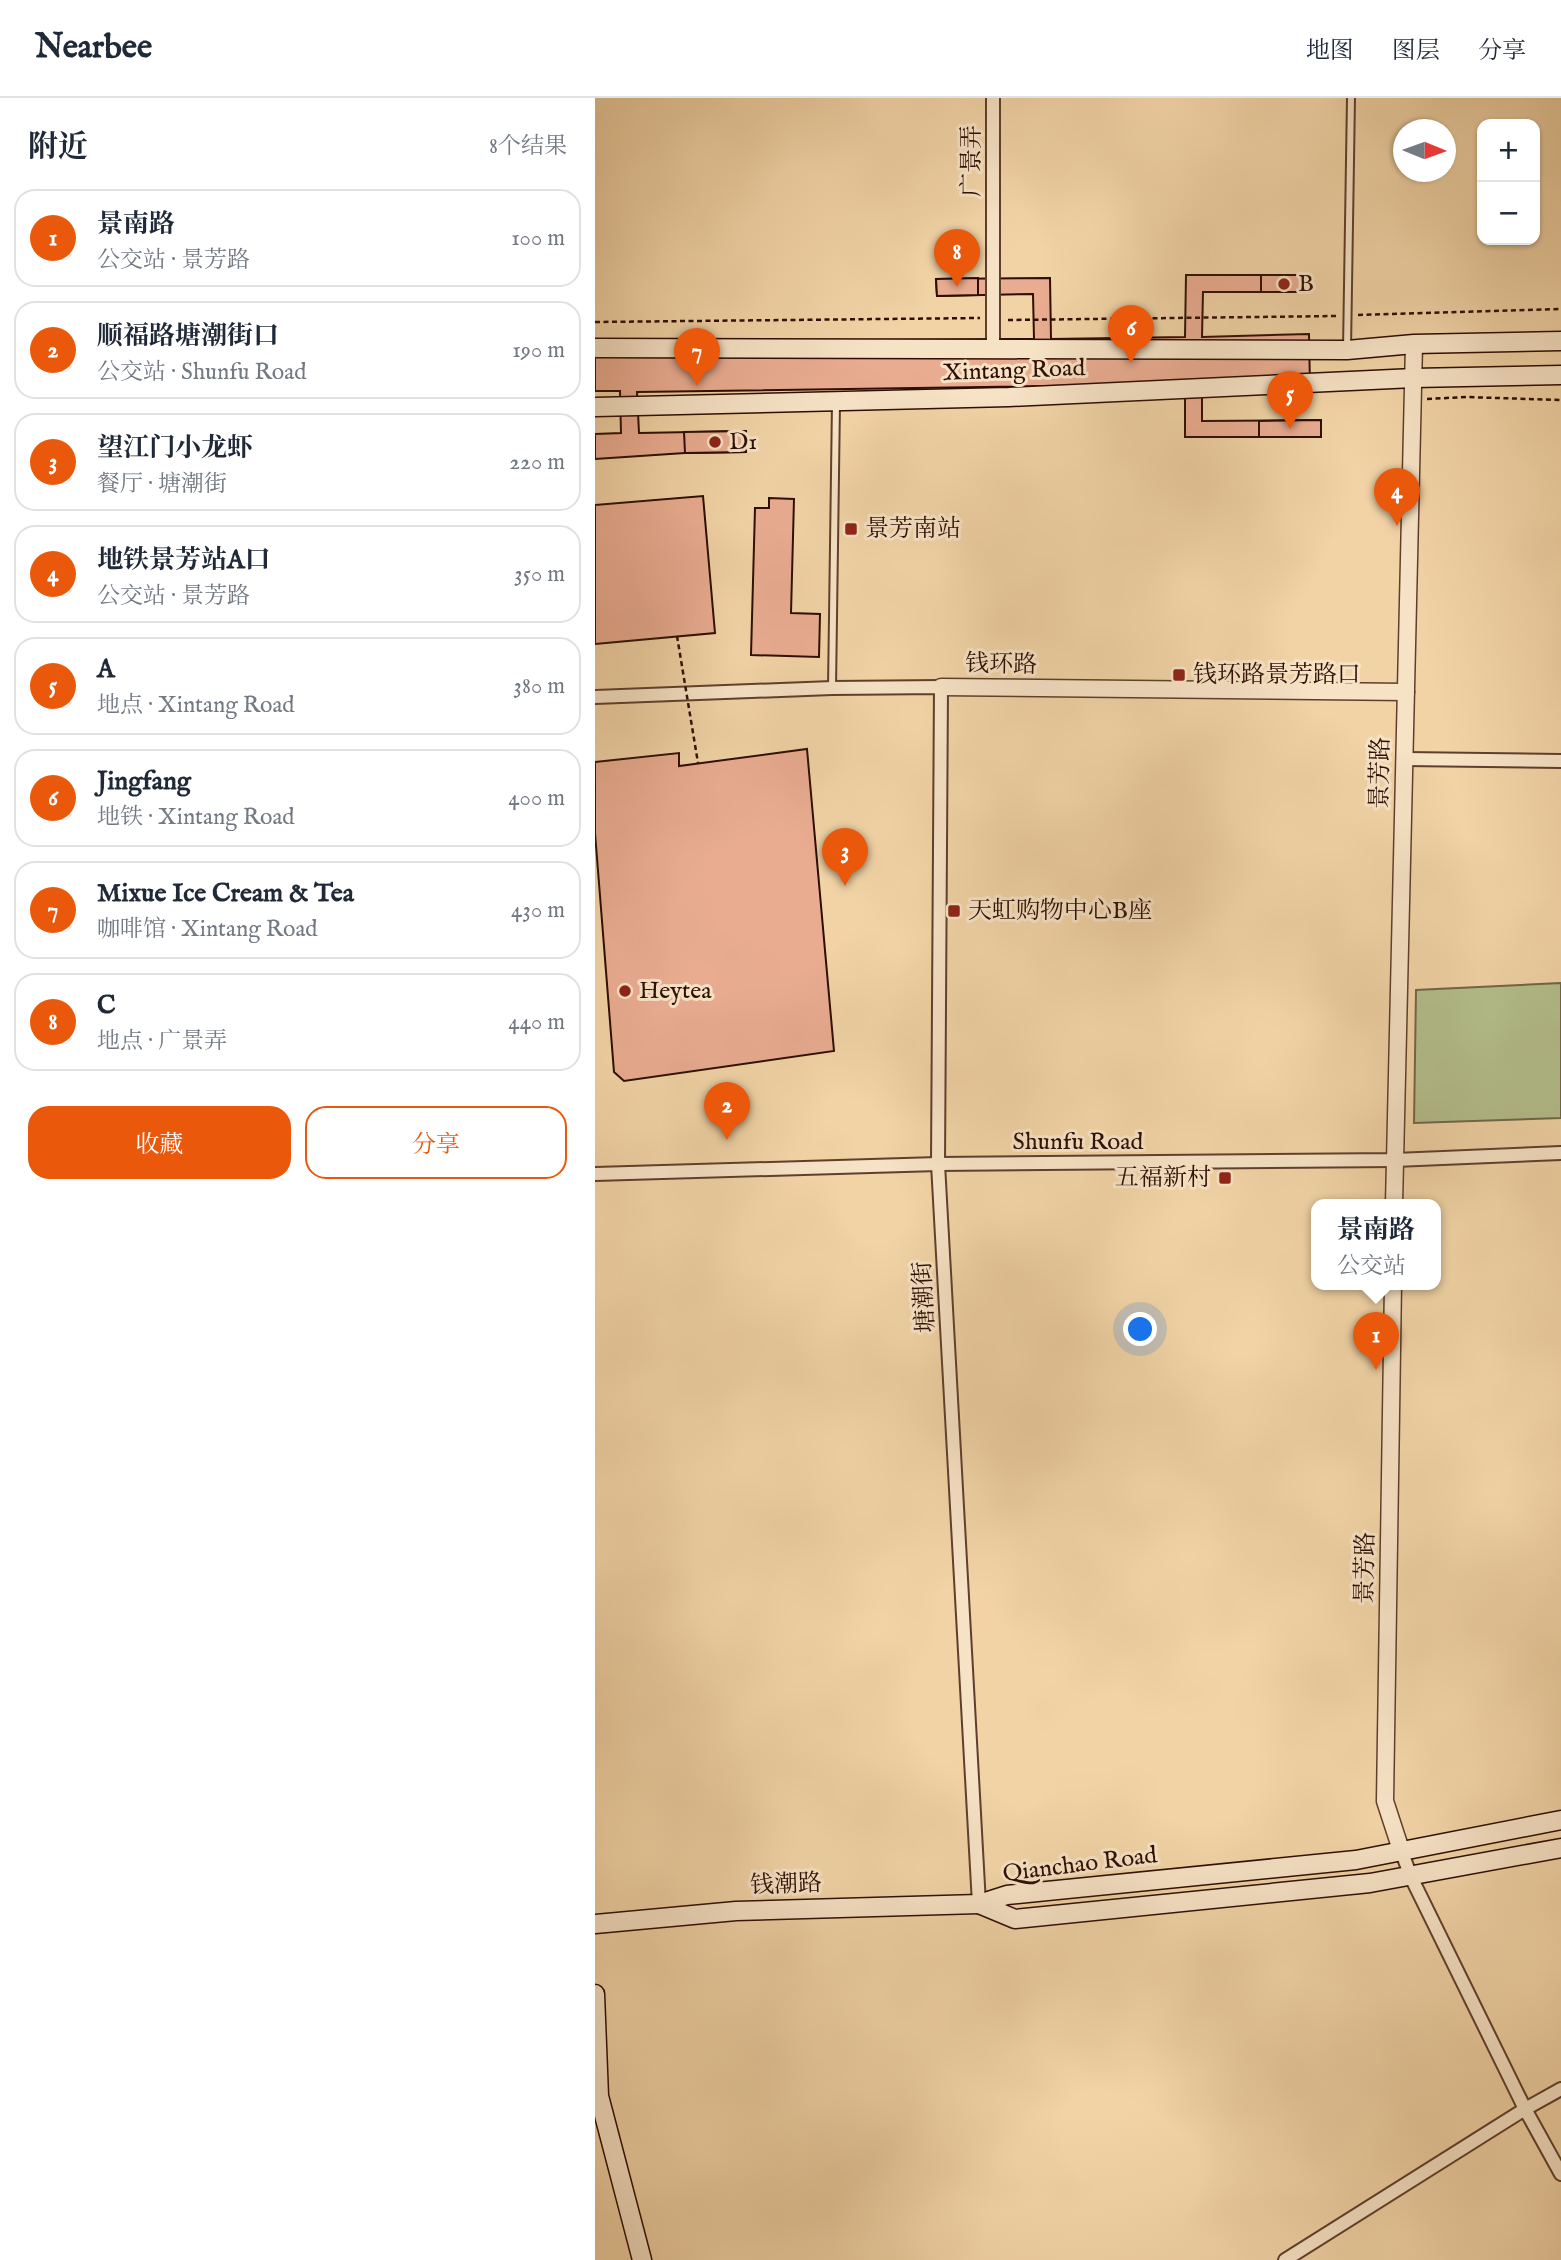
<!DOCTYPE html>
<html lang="zh">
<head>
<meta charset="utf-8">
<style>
	:root { --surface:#fff; --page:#f6f6f7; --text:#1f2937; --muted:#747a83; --line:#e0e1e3; --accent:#ea580c }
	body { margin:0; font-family:"IM FELL English","Noto Serif SC",serif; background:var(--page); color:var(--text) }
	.controls { position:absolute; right:21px; top:21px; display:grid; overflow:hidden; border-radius:14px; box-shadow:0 2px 5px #0004 }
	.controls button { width:63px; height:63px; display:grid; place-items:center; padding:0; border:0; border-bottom:2px solid var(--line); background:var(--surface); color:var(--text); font:35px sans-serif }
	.compass { position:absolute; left:798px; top:21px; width:63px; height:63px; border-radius:50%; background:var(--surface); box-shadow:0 2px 5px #0004; rotate:91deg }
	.you { position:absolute; left:546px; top:1232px; width:24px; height:24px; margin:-18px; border:5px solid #fff; border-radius:50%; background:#1a73e8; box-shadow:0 0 0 10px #1a73e833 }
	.badge { display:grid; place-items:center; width:46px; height:46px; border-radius:50%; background:var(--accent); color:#fff; font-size:23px; font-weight:700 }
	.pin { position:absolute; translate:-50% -58px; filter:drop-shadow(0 2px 4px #0008) }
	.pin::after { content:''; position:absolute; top:37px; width:24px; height:21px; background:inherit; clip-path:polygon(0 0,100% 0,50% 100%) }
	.popup { position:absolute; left:716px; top:1101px; width:130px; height:91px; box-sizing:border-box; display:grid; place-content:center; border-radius:14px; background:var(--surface); filter:drop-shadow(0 2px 5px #0005); font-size:23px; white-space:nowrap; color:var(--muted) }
	.popup b { font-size:26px; color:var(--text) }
	.popup::after { content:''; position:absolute; left:50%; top:100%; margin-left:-14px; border:14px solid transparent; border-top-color:var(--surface) }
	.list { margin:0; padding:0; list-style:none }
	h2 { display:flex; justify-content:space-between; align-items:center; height:91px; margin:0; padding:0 28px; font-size:30px }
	h2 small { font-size:23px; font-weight:400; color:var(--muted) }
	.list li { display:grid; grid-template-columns:46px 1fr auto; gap:21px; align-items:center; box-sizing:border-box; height:98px; margin:0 14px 14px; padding:0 14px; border:2px solid var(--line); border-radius:21px }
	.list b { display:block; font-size:26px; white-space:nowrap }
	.list p { margin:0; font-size:23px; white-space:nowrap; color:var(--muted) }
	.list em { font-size:23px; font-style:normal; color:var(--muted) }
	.actions { display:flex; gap:14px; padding:21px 28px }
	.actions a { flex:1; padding:16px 0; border:2px solid var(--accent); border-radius:21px; text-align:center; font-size:24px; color:var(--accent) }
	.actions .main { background:var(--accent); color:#fff }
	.map { position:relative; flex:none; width:966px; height:2162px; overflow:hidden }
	header { display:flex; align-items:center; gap:42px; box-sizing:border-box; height:98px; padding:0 35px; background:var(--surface); border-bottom:2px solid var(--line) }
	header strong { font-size:33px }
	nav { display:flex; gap:38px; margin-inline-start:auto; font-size:24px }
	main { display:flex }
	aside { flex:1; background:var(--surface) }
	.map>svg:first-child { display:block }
	.green { fill:#b3be8c; stroke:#706648; stroke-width:2 }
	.building { fill:#e9ac91; stroke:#2e0e03; stroke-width:2 }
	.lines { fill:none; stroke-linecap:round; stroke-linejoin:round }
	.service-casing { stroke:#5f3f2c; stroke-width:10 }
	.minor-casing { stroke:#5f3f2c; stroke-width:16 }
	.tertiary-casing { stroke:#5f3f2c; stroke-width:19 }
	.secondary-casing { stroke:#2e0e03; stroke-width:21 }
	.path { stroke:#2e0e03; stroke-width:2.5; stroke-dasharray:5 3.5; stroke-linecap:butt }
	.service { stroke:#f6e2c5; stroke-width:6 }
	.minor { stroke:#f6e2c5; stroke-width:12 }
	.tertiary { stroke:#f6e2c5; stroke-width:16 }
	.secondary { stroke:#f6e2c5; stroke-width:18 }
	.path-bridge { stroke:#2e0e03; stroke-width:2.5; stroke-dasharray:5 3.5; stroke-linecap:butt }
	.poi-dot { fill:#8f2418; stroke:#f6e2c5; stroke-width:2.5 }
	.labels { text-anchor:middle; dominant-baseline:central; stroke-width:6; stroke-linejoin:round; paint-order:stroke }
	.street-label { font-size:24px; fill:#2e0e03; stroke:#f6e2c5 }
	.poi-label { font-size:24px; fill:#2e0e03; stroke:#f6e2c5; text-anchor:start }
</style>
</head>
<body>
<header>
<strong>Nearbee</strong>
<nav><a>地图</a><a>图层</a><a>分享</a></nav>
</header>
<main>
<aside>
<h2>附近<small>8个结果</small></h2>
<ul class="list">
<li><span class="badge">1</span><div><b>景南路</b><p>公交站 · 景芳路</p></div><em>100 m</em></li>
<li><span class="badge">2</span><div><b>顺福路塘潮街口</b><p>公交站 · Shunfu Road</p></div><em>190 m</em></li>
<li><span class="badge">3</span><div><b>望江门小龙虾</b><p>餐厅 · 塘潮街</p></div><em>220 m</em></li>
<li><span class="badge">4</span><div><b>地铁景芳站A口</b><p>公交站 · 景芳路</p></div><em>350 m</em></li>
<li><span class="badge">5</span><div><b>A</b><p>地点 · Xintang Road</p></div><em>380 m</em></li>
<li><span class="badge">6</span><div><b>Jingfang</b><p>地铁 · Xintang Road</p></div><em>400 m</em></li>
<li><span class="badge">7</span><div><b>Mixue Ice Cream &amp; Tea</b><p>咖啡馆 · Xintang Road</p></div><em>430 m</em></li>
<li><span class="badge">8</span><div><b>C</b><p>地点 · 广景弄</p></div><em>440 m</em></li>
</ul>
<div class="actions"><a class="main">收藏</a><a>分享</a></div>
</aside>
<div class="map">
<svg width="966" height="2162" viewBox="0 0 966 2162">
	<rect width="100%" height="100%" fill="#f1d3a6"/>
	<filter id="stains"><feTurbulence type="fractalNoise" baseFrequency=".00286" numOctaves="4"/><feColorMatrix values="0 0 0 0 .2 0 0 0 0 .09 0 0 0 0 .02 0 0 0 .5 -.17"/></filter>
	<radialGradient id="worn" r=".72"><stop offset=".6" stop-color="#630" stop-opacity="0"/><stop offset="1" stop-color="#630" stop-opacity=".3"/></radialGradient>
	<path class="green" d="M966,885V1020L819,1025L821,892Z"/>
	<g class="building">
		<path d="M591,177H712L711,194H608L607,239L714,236L715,289L607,286V323L726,322V339H590V286L42,294L44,335L151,333V354L90,355L0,361V336L26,335L25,293H0V244L439,241L438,196L342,198L341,181L455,180L456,241L590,239Z"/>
		<path d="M666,177H712L711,194H666Z"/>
		<path d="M383,180V197L342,198L341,181Z"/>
		<path d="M726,322V339H664V323Z"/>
		<path d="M151,333V354L90,355L89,334Z"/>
		<path d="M108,398L120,535L0,546V407Z"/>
		<path d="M174,400L199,401L196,515L225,516L224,559L156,557L160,410H174Z"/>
		<path d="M212,651L239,953L29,983L19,974L0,735V664L84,655V668Z"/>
	</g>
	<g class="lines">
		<g class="service-casing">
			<g id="service">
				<path d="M752,251L756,0"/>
				<path d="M237,590L241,305"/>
			</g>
		</g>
		<g class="minor-casing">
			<g id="minor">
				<path d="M398,0V251"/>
				<path d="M0,599L237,590L346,589L343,1066L384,1806"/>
				<path d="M810,661L966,663"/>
				<path d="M0,1076L343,1066L800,1062L966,1055"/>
				<path d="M806,1752L816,1779L930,2011L966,2076"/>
				<path d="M690,2162L930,2011L966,1991"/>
			</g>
		</g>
		<g class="tertiary-casing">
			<g id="tertiary">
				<path d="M346,589L811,594"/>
				<path d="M799,1106L819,246"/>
				<path d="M798,1186L790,1703L806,1752"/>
			</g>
		</g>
		<g class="secondary-casing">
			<g id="secondary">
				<path d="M0,250L752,252L819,246L966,243"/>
				<path d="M0,309L414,299L819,280L966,277"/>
				<path d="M384,1806L420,1821L775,1785L966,1750"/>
				<path d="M0,1826L141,1813L384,1806L412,1797L761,1762L966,1722"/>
				<path d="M0,1896L4,1998L47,2162"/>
			</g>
		</g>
		<g class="path">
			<path d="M763,217L966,211"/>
			<path d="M413,222L742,218"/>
			<path d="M0,224L385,220"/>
			<path d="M832,301L871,299L966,302"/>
		</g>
		<use href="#service" class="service"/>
		<use href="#minor" class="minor"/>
		<use href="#tertiary" class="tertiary"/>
		<use href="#secondary" class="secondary"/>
		<path class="path-bridge" d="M82,538L103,665"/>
	</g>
	<g class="poi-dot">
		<circle cx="689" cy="186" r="7"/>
		<circle cx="120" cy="344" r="7"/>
		<rect x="249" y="424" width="14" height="14" rx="3.5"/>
		<rect x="577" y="570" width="14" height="14" rx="3.5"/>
		<rect x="352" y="806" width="14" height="14" rx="3.5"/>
		<circle cx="30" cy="893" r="7"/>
		<rect x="623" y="1073" width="14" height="14" rx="3.5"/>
	</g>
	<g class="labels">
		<g class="street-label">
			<text transform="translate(377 63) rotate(-90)">广景弄</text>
			<text transform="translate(419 273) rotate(-2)">Xintang Road</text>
			<text transform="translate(406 567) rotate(1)">钱环路</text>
			<text transform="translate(786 675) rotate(-89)">景芳路</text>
			<text x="483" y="1044">Shunfu Road</text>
			<text transform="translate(330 1199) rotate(-93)">塘潮街</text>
			<text transform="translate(771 1470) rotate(-89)">景芳路</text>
			<text transform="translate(485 1767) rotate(-7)">Qianchao Road</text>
			<text transform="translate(191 1787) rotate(-2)">钱潮路</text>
		</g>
		<g class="poi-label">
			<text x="703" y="186">B</text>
			<text x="134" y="344">D1</text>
			<text x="270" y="431">景芳南站</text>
			<text x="598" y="577">钱环路景芳路口</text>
			<text x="373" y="813">天虹购物中心B座</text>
			<text x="44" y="893">Heytea</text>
			<text x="616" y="1080" text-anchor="end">五福新村</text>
		</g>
	</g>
	<rect width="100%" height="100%" filter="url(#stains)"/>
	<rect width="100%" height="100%" fill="url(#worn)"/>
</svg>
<div class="controls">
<button>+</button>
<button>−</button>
</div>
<svg class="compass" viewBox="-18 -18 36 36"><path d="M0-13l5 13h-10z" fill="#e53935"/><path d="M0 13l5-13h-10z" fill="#747a83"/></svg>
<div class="you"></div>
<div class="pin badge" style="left:781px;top:1272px">1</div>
<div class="popup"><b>景南路</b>公交站</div>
<div class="pin badge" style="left:132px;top:1042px">2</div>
<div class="pin badge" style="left:250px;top:788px">3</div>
<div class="pin badge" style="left:802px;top:428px">4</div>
<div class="pin badge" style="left:695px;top:331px">5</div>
<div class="pin badge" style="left:536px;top:265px">6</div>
<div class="pin badge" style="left:102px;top:288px">7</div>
<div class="pin badge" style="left:362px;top:189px">8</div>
</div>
</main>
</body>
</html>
